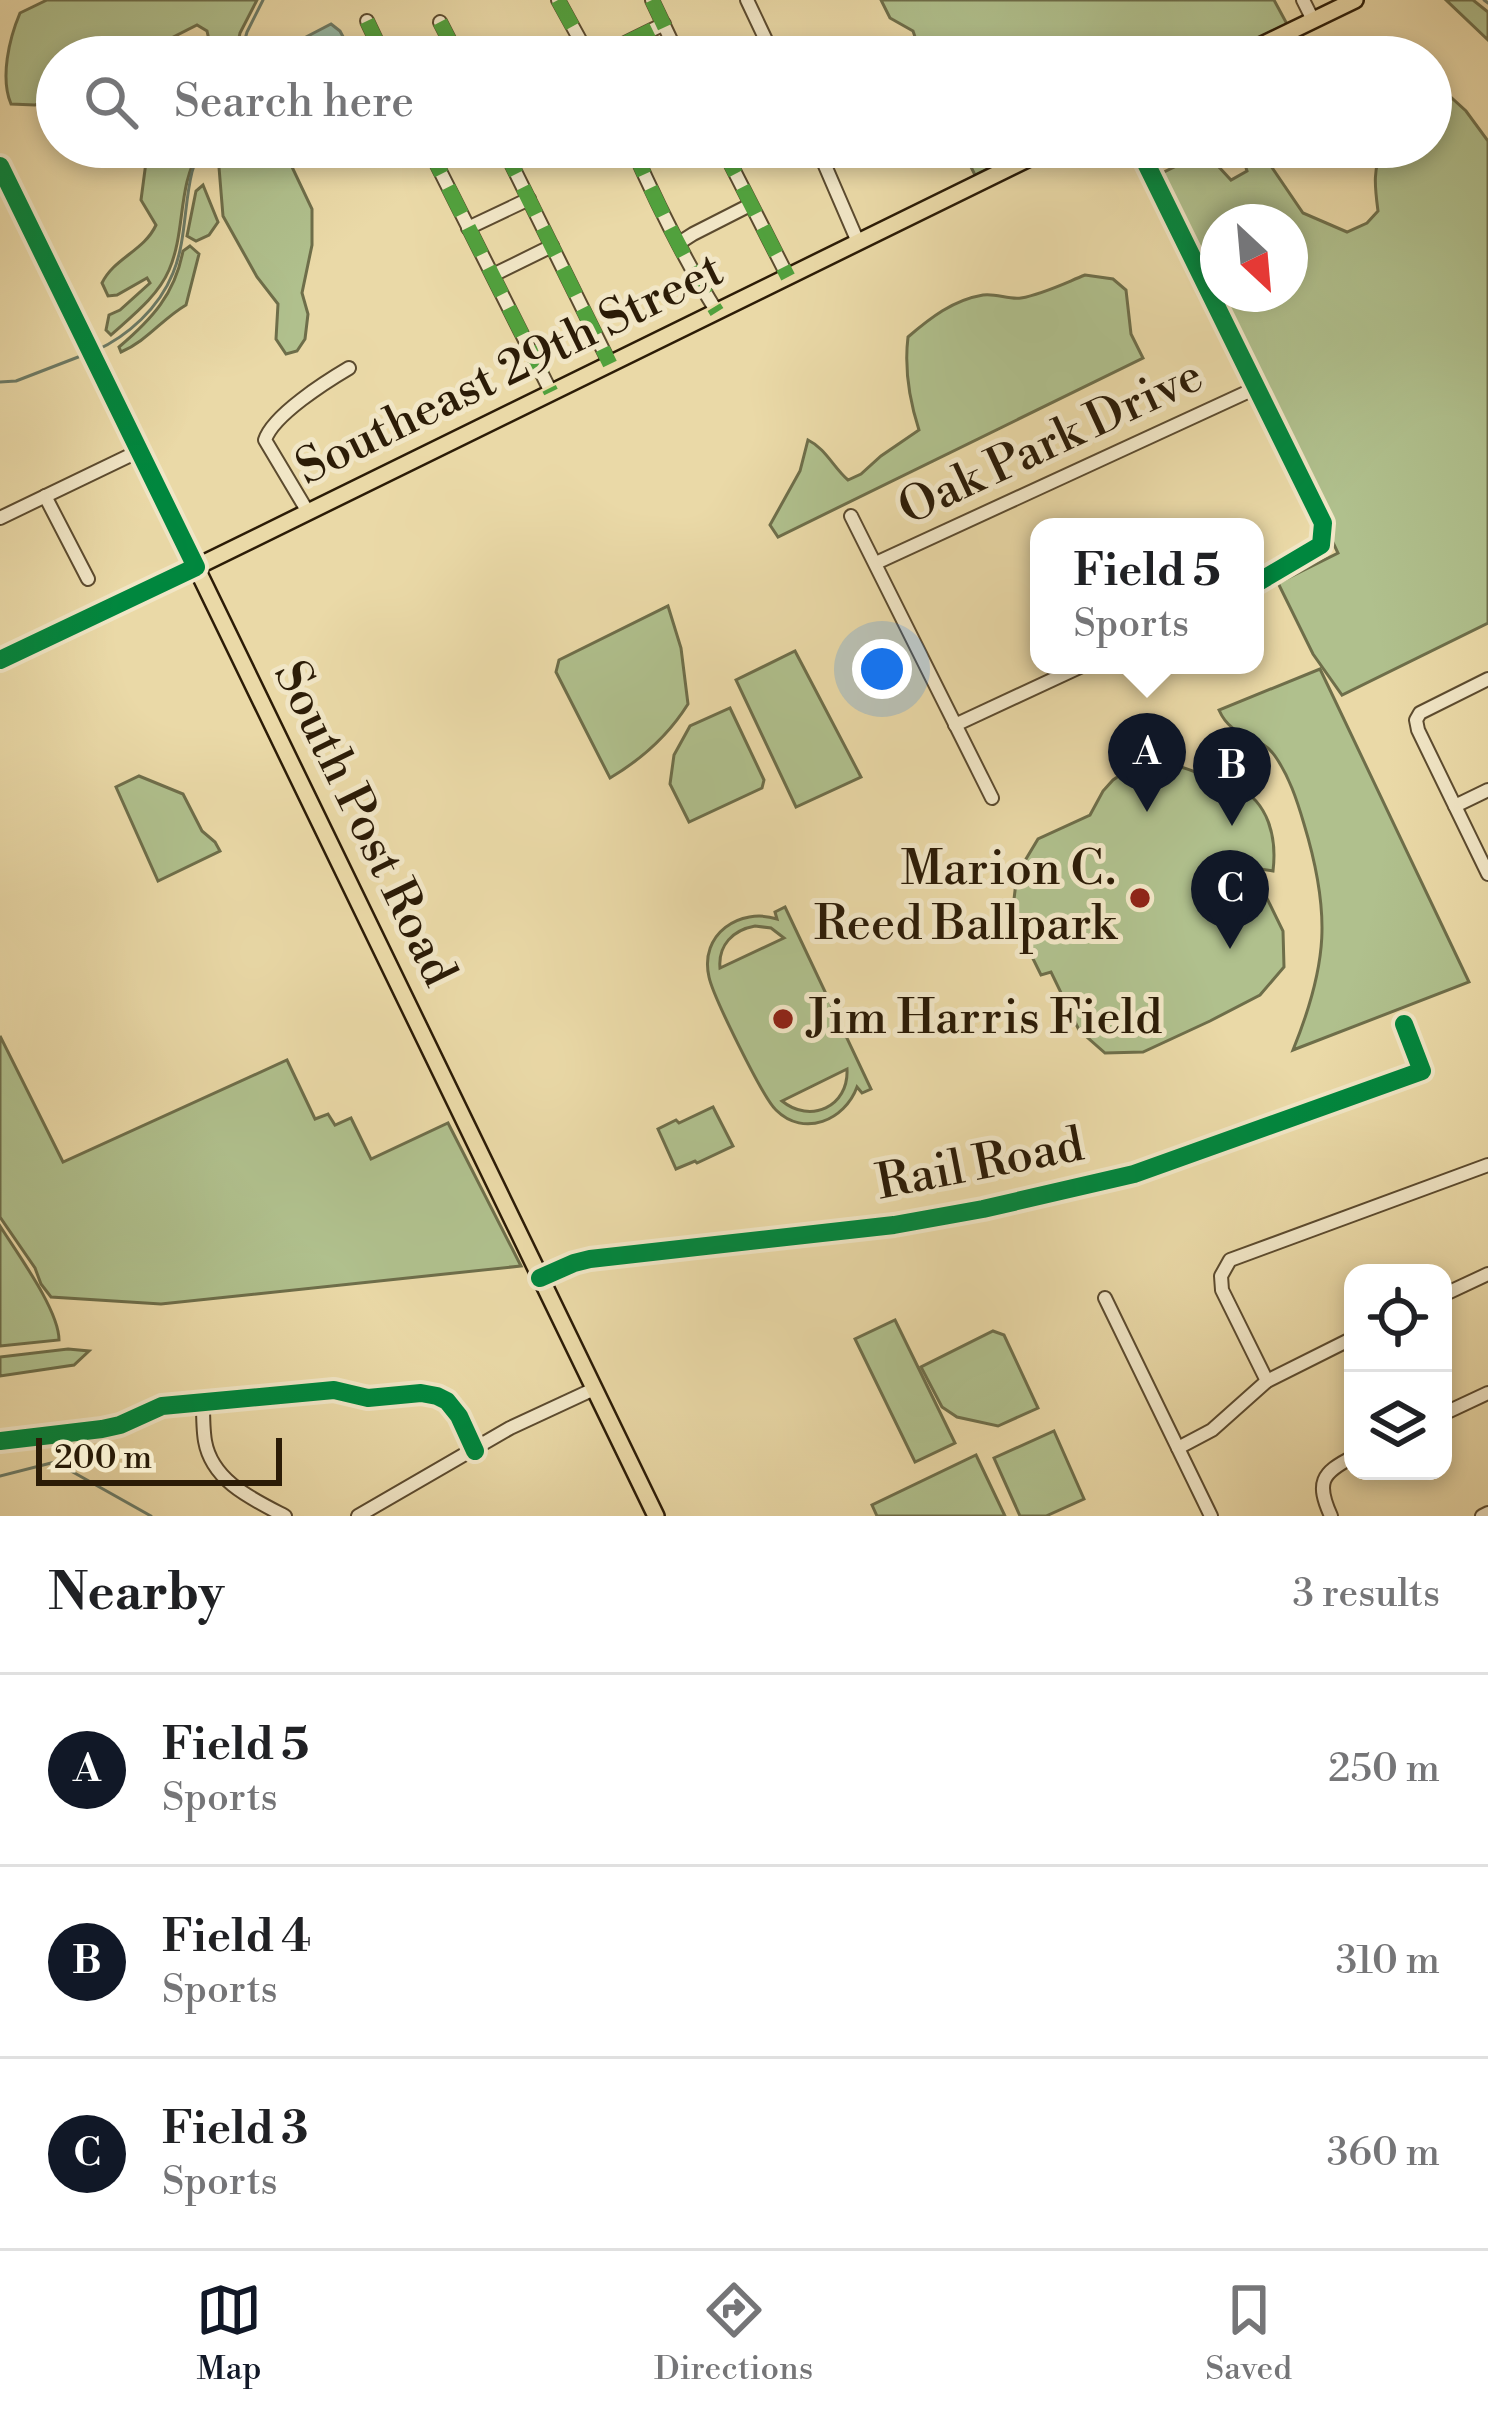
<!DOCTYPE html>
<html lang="en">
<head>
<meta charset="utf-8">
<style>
	:root { --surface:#fff; --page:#f6f6f6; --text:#202124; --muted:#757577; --line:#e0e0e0; --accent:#111827 }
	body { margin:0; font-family:"Libre Bodoni",serif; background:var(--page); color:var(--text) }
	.controls { position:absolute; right:36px; bottom:36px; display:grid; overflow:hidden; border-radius:24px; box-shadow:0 6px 18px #0003 }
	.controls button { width:108px; height:108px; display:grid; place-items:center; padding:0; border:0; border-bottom:3px solid var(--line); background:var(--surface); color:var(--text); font:60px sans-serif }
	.compass { position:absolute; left:1200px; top:204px; width:108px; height:108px; border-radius:50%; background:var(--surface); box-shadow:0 6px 18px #0003; rotate:154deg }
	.scale { position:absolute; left:36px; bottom:30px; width:246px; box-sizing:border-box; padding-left:12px; border:6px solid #2c1c07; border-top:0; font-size:33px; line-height:42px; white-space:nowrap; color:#2c1c07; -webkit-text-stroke:9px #f1e6c6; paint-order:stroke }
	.you { position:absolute; left:882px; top:669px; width:42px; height:42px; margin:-30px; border:9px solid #fff; border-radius:50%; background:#1a73e8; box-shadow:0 0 0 18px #1a73e833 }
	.badge { display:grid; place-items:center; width:78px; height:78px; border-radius:50%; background:var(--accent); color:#fff; font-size:39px; font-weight:700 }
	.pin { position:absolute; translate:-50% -99px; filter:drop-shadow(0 3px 6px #0008) }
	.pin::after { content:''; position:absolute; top:63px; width:42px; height:36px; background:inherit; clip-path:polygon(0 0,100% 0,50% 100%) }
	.popup { position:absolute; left:1030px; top:518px; width:234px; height:156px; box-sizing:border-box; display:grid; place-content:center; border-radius:24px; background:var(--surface); filter:drop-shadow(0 3px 9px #0005); font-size:39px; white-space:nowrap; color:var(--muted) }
	.popup b { font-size:45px; color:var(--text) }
	.popup::after { content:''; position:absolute; left:50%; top:100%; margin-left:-24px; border:24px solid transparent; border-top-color:var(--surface) }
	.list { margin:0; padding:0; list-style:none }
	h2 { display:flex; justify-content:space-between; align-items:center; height:156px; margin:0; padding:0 48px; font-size:51px }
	h2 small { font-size:39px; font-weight:400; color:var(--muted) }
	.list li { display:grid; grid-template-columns:78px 1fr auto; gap:36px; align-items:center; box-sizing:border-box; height:192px; padding:0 48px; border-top:3px solid var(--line) }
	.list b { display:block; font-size:45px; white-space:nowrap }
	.list p { margin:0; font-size:39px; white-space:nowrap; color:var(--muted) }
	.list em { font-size:39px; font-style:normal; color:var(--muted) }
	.icon { flex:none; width:66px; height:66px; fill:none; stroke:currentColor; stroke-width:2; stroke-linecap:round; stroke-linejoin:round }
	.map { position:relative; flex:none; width:1488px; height:1516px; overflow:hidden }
	.search { position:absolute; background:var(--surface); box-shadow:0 6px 18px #0003; left:36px; right:36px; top:36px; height:132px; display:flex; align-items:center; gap:30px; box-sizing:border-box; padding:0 42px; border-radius:66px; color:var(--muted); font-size:45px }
	.sheet { height:732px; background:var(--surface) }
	nav { display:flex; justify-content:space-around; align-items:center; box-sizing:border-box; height:168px; border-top:3px solid var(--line); background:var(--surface); font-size:33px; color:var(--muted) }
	nav a { display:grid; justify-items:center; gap:6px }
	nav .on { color:var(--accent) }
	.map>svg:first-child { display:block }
	.green { fill:#b0c08d; stroke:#6e6e4a; stroke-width:3; fill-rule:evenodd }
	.water { fill:#98baa6; stroke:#6d7b66; stroke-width:3 }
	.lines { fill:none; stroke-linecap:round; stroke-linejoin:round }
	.stream { stroke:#6d7b66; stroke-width:3 }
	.minor-casing { stroke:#5c4b2f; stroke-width:16 }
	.major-casing { stroke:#2c1c07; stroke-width:20 }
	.minor { stroke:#f1e6c6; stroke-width:12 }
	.major { stroke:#ead9a7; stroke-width:15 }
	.quiet { stroke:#51a13d; stroke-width:15; stroke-dasharray:30 15; stroke-linecap:butt }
	.cycleway-casing { stroke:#f1e6c6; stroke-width:26 }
	.cycleway { stroke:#00873e; stroke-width:18 }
	.poi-dot { fill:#8f2418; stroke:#f1e6c6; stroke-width:4.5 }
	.labels { text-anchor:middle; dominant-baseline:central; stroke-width:10; stroke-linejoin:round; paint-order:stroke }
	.street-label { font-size:48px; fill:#2c1c07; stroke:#f1e6c6 }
	.poi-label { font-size:48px; fill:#2c1c07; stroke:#f1e6c6; text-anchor:end }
</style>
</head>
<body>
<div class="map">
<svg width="1488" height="1516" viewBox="0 0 1488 1516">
	<rect width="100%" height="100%" fill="#ead9a7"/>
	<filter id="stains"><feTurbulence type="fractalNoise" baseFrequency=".00167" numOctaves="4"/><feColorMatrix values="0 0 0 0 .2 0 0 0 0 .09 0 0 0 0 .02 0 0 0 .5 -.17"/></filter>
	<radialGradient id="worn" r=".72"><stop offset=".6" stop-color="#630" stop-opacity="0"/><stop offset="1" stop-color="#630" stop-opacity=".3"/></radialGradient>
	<g class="green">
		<path d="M47,0H257L240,33L235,57H195L209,40L207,31L197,25L134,57H57V94L35,105L11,104C0,78 9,39 20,13Z"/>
		<path d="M881,0H1274L1287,24L1218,57H922L913,31L890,18Z"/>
		<path d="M1446,0H1473L1488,12V40Z"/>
		<path d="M1431,79L1466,111L1488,141V623L1342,695L1313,654L1278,583L1338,553L1160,174L1205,152L1231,180L1247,171L1240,147H1258L1303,213L1347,232L1367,223L1378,211C1375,188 1372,168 1384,147H1431ZM1218,222H1290V294H1218Z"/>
		<path d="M148,147H197L200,150C177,186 186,231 169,270C158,296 132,316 111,335L106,330L109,315L120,310L150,283L147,278L117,295L108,296L102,283C114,258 144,251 156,225L141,200Z"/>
		<path d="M226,147H287L292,167L312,209V245L302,293L308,314L305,339L297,351L286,354L276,339L278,304L257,277L223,216L218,155Z"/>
		<path d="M961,147H1033L975,175Z"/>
		<path d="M203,185L218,222L209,235L196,241L187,236L196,191Z"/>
		<path d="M190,246L199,254L186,305C162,319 147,341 121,352L119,347C152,319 175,294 183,251Z"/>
		<path d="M1085,275L1113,279L1126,290L1131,334L1143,358L778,537L770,525L800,471L808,440C825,448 834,468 848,480L861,474L881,456L919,430C909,399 904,370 908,337C930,318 953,300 983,295C996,293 1009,300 1021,298C1043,294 1065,283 1085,275Z"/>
		<path d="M668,606L681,648L688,704C668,736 642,759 610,778L556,672L559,660Z"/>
		<path d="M795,651L861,777L796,807L736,680Z"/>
		<path d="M1320,669L1469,982L1293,1050C1328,964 1331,913 1304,824C1297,800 1289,776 1275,756C1260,734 1232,740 1219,710Z"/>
		<path d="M730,708L764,780L762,788L689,822L670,784L674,755L690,726Z"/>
		<path d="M1151,763C1173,762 1188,769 1208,777C1217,780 1227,782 1236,786C1269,802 1277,838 1273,871L1260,869L1258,880L1283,931L1284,967L1260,995L1210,1021L1143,1052L1105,1053L1079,1030L1051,972L1041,975L1012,916L1017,874L1038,839L1090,815L1103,791L1113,780L1126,771Z"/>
		<path d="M139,776L183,794L202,831L215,842L220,851L158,881L116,787Z"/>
		<path d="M785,907L871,1089L862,1093L857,1087C845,1120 804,1138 776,1110C763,1098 713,996 709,977C699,934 740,907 777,919L775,912ZM755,926L771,928L784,938L720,968C718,945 733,930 755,926ZM847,1069C849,1107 810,1124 782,1101Z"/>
		<path d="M0,1036L63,1162L287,1060L315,1119L328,1114L335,1125L351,1118L371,1159L448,1123L521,1266L161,1304L51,1297L41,1284L35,1268L0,1217Z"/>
		<path d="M713,1107L733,1146L697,1163L695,1161L676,1169L658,1129L676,1120L679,1123Z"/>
		<path d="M0,1226C17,1253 59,1310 59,1340L0,1346Z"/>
		<path d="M895,1320L955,1443L915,1462L855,1339Z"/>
		<path d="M993,1331L1004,1335L1038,1408L998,1426L957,1417L942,1407L921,1367Z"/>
		<path d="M68,1349L89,1351L74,1365L0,1376V1357Z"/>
		<path d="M1054,1431L1084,1499L1046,1516H1020L994,1458Z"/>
		<path d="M976,1455L1005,1516H877L872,1505Z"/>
	</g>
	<path class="water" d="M331,24L340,31L348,46C328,62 303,57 279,57L283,49Z"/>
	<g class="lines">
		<g class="stream">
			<path d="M1484,0L1488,3"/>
			<path d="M240,57L247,32L263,0"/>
			<path d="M95,351C128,336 159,308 173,273C186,242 184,204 192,172C194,163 200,155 205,147"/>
			<path d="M0,382L16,381L86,354"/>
			<path d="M0,1476L55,1462L151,1516"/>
		</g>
		<g class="minor-casing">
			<g id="minor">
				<path d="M558,0L585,49L581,57"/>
				<path d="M652,0L679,57"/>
				<path d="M747,0L774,57"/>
				<path d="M1303,0L1313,20"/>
				<path d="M367,21L384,57"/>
				<path d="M440,22L458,57"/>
				<path d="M585,49L594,55L603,54L664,24"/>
				<path d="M428,147L551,392"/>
				<path d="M503,147L610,364"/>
				<path d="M632,147C657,204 684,259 717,312"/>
				<path d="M722,147L788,277"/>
				<path d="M817,147L858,242"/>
				<path d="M1138,147L1323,523L1321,545L1255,584"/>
				<path d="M0,166L196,567L0,660"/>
				<path d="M468,228L529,199"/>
				<path d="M679,243L693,234L750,205"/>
				<path d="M493,275L552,246"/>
				<path d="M45,496L88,579"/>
				<path d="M308,512L265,440C273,415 327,381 349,368"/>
				<path d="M851,516L992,798"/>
				<path d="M0,518L137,452"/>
				<path d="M876,563L1256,388"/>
				<path d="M1488,679L1420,713L1416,720L1418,730L1488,874"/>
				<path d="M955,725L1084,665"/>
				<path d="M1455,806L1488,790"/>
				<path d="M540,1278L574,1263L590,1259L894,1225L983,1209L1134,1174L1422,1071L1404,1024"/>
				<path d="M1443,1295L1488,1274"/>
				<path d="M1105,1298L1211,1516"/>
				<path d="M1267,1381L1222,1290L1221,1276L1230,1260L1488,1165"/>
				<path d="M203,1402C203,1415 203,1429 205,1441C212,1481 252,1499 285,1516"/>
				<path d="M1443,1414L1488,1393"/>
				<path d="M0,1441L102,1429L120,1425L162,1406L334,1390L368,1398L421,1393L437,1396L447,1401L459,1416L475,1451"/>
				<path d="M1178,1448L1212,1430L1267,1381L1353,1338"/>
				<path d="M358,1516L510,1428L594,1389"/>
				<path d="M1331,1516C1316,1483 1321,1473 1353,1457"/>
				<path d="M1482,1516L1488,1513"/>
			</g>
		</g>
		<g class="major-casing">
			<g id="major">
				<path d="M1237,57L1355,0"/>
				<path d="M656,1516L196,567L1052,147"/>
			</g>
		</g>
		<use href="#minor" class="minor"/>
		<use href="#major" class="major"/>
		<g class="quiet">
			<path d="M558,0L585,49L581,57"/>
			<path d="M652,0L679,57"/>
			<path d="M367,21L384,57"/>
			<path d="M440,22L458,57"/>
			<path d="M585,49L594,55L603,54L664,24"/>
			<path d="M428,147L551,392"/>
			<path d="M503,147L610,364"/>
			<path d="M632,147C657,204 684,259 717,312"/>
			<path d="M722,147L788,277"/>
		</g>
		<g class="cycleway-casing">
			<g id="cycleway">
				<path d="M1138,147L1323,523L1321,545L1255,584"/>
				<path d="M0,166L196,567L0,660"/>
				<path d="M540,1278L574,1263L590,1259L894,1225L983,1209L1134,1174L1422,1071L1404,1024"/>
				<path d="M0,1441L102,1429L120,1425L162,1406L334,1390L368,1398L421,1393L437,1396L447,1401L459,1416L475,1451"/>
			</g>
		</g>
		<use href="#cycleway" class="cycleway"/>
	</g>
	<g class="poi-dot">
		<circle cx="1140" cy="898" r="12"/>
		<circle cx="783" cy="1019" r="12"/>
	</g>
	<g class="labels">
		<g class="street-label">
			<text transform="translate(510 370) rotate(-26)">Southeast 29th Street</text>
			<text transform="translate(1051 443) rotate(-25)">Oak Park Drive</text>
			<text transform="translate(364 824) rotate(64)">South Post Road</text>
			<text transform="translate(980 1165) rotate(-11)">Rail Road</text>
		</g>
		<g class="poi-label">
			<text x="1116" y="870">Marion C.<tspan x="1116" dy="55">Reed Ballpark</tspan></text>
			<text x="807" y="1019" text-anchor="start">Jim Harris Field</text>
		</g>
	</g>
	<rect width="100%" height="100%" filter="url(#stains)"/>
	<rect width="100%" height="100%" fill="url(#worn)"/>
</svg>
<div class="controls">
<button><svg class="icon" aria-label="locate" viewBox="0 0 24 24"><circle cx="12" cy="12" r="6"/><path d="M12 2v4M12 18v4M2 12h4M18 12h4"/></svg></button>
<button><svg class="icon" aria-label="layers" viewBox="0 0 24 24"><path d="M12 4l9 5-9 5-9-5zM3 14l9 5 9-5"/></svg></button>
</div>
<svg class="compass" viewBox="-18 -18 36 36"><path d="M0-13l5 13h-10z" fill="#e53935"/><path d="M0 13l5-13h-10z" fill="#757577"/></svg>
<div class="scale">200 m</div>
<div class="you"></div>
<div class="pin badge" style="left:1147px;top:812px">A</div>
<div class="popup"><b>Field 5</b>Sports</div>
<div class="pin badge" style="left:1232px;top:826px">B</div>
<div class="pin badge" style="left:1230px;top:949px">C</div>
<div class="search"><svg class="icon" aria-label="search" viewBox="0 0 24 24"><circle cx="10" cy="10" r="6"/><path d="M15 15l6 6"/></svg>Search here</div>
</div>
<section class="sheet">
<h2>Nearby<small>3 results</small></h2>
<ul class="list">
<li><span class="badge">A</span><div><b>Field 5</b><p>Sports</p></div><em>250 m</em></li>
<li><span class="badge">B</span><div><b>Field 4</b><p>Sports</p></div><em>310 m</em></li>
<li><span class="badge">C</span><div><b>Field 3</b><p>Sports</p></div><em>360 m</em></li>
</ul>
</section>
<nav>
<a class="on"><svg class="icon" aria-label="map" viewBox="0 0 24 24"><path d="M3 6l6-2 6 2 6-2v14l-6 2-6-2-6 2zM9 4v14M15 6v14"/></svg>Map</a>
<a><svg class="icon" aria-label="directions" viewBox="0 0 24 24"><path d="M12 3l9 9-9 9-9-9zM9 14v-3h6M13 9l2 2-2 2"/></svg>Directions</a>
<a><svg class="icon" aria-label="saved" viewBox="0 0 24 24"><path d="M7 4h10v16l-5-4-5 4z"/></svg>Saved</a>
</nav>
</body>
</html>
